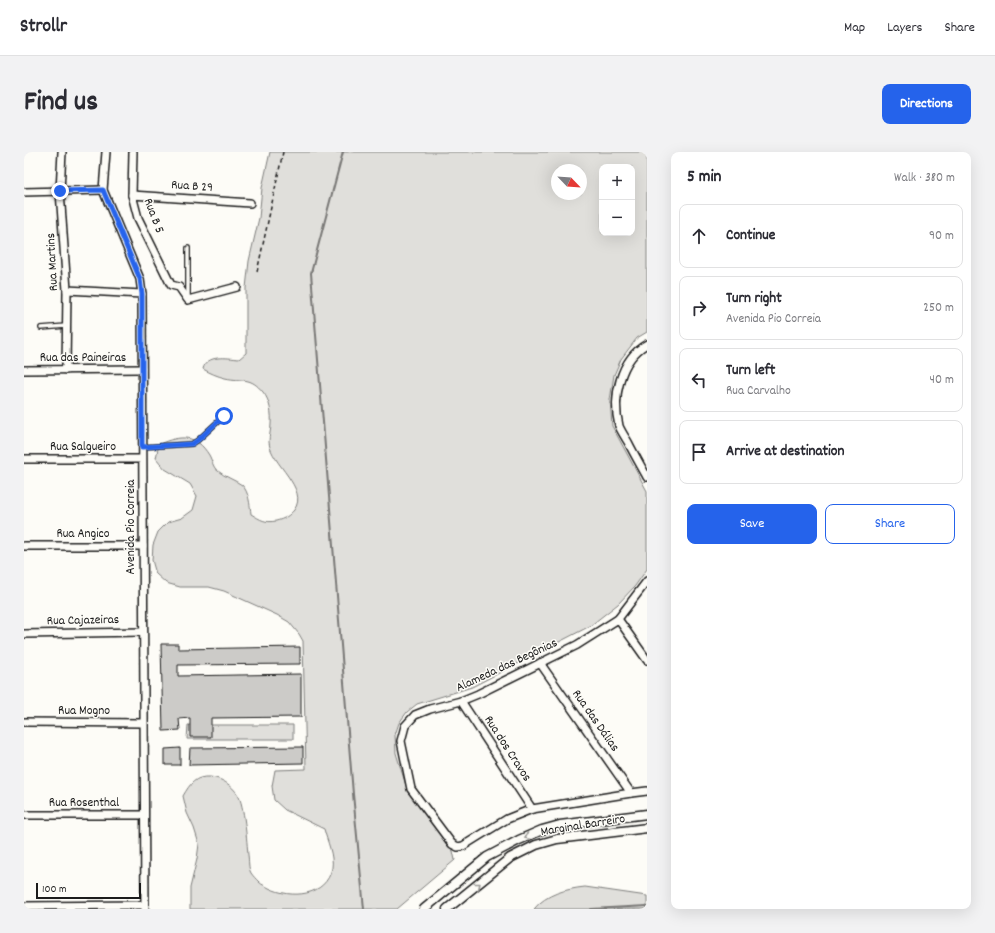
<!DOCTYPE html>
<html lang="en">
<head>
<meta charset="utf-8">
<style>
	:root { --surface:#fff; --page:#f2f2f3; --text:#2b2b33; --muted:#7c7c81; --line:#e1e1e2; --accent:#2563eb }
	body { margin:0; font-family:Dekko,sans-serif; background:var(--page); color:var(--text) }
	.controls { position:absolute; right:12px; top:12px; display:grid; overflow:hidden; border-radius:8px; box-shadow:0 4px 16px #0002 }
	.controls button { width:36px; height:36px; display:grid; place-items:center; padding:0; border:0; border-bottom:1px solid var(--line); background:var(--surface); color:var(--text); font:20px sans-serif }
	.compass { position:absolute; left:527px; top:12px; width:36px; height:36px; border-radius:50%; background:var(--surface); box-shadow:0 4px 16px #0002; rotate:115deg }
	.scale { position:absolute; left:12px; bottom:10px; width:105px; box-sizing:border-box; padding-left:4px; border:2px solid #1c1c1c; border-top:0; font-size:11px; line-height:14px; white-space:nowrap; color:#1c1c1c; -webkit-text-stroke:3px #fdfcf7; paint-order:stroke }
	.stop { position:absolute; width:12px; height:12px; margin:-9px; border:3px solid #2563eb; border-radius:50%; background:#fff }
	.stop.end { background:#2563eb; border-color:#fff; box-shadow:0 1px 4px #0008 }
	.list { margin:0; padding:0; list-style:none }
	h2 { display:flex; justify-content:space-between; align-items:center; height:52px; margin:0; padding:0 16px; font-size:17px }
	h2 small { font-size:13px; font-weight:400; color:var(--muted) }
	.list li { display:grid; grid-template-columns:26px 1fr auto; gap:12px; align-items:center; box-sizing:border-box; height:64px; margin:0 8px 8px; padding:0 8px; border:1px solid var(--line); border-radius:8px }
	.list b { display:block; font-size:15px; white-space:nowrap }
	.list p { margin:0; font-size:13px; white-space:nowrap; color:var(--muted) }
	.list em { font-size:13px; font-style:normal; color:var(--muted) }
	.actions { display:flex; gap:8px; padding:12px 16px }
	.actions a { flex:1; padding:9px 0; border:1px solid var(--accent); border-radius:8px; text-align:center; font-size:14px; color:var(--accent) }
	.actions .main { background:var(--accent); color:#fff }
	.icon { flex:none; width:22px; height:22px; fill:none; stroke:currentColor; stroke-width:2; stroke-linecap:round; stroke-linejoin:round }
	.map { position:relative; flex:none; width:623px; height:757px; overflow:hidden; border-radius:8px }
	header { display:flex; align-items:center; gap:24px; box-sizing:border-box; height:56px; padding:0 20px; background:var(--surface); border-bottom:1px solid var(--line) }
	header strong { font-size:19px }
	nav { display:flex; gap:22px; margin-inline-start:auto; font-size:14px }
	.intro { display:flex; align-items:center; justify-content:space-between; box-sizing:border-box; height:96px; padding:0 24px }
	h1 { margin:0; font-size:28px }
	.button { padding:10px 18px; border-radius:8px; background:var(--accent); color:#fff; font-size:14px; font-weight:700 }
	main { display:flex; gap:24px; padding:0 24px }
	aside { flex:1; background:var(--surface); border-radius:8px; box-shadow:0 4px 16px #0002 }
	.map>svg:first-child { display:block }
	.green { fill:#e0dfdb; stroke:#7e7e7c; fill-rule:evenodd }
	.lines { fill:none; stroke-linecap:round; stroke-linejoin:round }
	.stream { stroke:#797876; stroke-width:2 }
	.building { fill:#cccbc8; stroke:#1c1c1c }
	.service-casing { stroke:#1c1c1c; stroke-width:6 }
	.minor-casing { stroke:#1c1c1c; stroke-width:10 }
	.tertiary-casing { stroke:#1c1c1c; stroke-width:11 }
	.path { stroke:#1c1c1c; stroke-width:1.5; stroke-dasharray:4 3; stroke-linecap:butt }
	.service { stroke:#fdfcf7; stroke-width:3.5 }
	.minor { stroke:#fdfcf7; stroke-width:7 }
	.tertiary { stroke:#fdfcf7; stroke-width:8 }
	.oneway { stroke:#989794 }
	.route { stroke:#2563eb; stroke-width:5 }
	.labels { text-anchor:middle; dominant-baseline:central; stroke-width:3; stroke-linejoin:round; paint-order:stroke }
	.street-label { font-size:13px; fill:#1c1c1c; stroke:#fdfcf7 }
</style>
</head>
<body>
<header>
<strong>Strollr</strong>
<nav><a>Map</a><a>Layers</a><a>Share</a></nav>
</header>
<div class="intro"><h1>Find us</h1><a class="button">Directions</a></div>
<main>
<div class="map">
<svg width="623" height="757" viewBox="0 0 623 757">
	<rect width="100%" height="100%" fill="#fdfcf7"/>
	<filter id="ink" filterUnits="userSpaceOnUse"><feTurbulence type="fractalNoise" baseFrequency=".025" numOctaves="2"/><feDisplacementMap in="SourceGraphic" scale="8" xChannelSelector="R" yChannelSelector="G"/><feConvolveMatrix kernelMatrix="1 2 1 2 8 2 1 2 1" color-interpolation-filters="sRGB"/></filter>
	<g filter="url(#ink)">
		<g class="green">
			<path d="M246,0H623V180L613,186L597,207L590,223L586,248L588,274L623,339V417L611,434L594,452L566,474L448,535L393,552L383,560L375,571L371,583L372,601L384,640L429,699L431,708L373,757H166V736L173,707L175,692L170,676L163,661L159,644C166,632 171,624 186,625C197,626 208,633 214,643C220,652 223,690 224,703C225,708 224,716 227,721C229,724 232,727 235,730C238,733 242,734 245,736C267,747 302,745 308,716C310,703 303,689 300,677L261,658L250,648L248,634L251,618L282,617L279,489L275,482L265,470L253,463L200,439L185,435H156L142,431L132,422L128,408L129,393L134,380L144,370L158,366L169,358L173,344L166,332L141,317L132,306L135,292C157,283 172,282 185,303C188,308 189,316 194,319C201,325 211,328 218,333C225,340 226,353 227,362C237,368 241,371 252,369C260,367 265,364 270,358C286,337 246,311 245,290C245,284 247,278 247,272C248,263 246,248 239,240C226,224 219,230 201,226C193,224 186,221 179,217C183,202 203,206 215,207L222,201V136L225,109L235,66L238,36ZM578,15H608V81H578ZM533,18H557V42H533Z"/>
			<path d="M164,573H269V587H163Z"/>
			<path d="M561,735L623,744V757H510C522,742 542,737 561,735Z"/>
		</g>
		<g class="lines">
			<g class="stream">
				<path d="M319,0L287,121L329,642L340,757"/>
				<path d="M567,757L623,754"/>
			</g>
		</g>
		<g class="building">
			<path d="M137,492H154V497L276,495V512L154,513V524L277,522V565L187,566V585H166V566L155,567L156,578L139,579Z"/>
			<path d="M279,595V611L165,613L166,596Z"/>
			<path d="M156,596V613H141V597Z"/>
		</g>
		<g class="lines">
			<g class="service-casing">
				<g id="service">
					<path d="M164,145V96"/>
					<path d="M17,176L42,174"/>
					<path d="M118,295L168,292L174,288L200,264"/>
				</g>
			</g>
			<g class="minor-casing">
				<g id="minor">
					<path d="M38,0L36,39L43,138L42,218"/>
					<path d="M82,0L79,38L116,127L118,142L121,757"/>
					<path d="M109,0L108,43L114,66L147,133L155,135L164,148L213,135"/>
					<path d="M0,40L79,38"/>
					<path d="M108,43L226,51"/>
					<path d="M43,138L118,142"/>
					<path d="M623,192C596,207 588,245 595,274C597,279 601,285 604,290C610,302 617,314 623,325"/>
					<path d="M0,218L118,217"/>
					<path d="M0,307H118"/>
					<path d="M0,394H119"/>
					<path d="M623,429L594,467L553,493L454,542L437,549L406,557L391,563L381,574L377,589L387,637L428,692L434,695L439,694L455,684L483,667L508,657L607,641L623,639"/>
					<path d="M594,467L623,508"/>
					<path d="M0,482L119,480"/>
					<path d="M516,511L607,641"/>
					<path d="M437,549L508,657"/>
					<path d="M0,570L119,571"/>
					<path d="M0,663H120"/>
					<path d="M0,754L121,753"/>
				</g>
			</g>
			<g class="tertiary-casing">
				<g id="tertiary">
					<path d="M400,757L463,705L495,688L518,678L536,673L623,662"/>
					<path d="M423,757L486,706L512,693L533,687L623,676"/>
				</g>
			</g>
			<path class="path" d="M233,120L259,0"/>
			<use href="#service" class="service"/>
			<use href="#minor" class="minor"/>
			<use href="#tertiary" class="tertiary"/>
		</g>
		<defs><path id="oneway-chevron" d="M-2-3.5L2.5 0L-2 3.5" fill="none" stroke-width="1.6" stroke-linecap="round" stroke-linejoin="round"/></defs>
		<g class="oneway">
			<use href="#oneway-chevron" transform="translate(503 685) rotate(157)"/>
			<use href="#oneway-chevron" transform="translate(454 733) rotate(-39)"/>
		</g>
	</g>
	<g class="lines" filter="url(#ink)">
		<path class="route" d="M36,39L79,38L116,127L118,142V295L168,292L174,288L200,264"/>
	</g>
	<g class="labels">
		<g class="street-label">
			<text transform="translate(168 35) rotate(4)">Rua B 29</text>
			<text transform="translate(129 64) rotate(69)">Rua B 5</text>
			<text transform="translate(29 110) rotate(-93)">Rua Martins</text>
			<text x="59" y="206">Rua das Paineiras</text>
			<text x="59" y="295">Rua Salgueiro</text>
			<text transform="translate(107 375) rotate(-90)">Avenida Pio Correia</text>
			<text x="59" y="382">Rua Angico</text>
			<text transform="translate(59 469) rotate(-1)">Rua Cajazeiras</text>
			<text transform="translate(483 514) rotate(-25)">Alameda das Begônias</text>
			<text x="60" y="559">Rua Mogno</text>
			<text transform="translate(571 569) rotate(55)">Rua das Dálias</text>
			<text transform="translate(483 597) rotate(57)">Rua dos Cravos</text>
			<text x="60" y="651">Rua Rosenthal</text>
			<text transform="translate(559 674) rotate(-9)">Marginal Barreiro</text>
		</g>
	</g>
</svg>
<div class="controls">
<button>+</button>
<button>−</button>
</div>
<svg class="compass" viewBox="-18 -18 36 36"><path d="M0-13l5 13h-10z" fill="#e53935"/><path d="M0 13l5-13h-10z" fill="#7c7c81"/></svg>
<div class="scale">100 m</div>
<div class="stop" style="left:200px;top:264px"></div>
<div class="stop end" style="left:36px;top:39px"></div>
</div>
<aside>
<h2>5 min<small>Walk · 380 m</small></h2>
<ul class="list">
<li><svg class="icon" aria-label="ahead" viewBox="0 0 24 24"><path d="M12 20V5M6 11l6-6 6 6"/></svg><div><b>Continue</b></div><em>90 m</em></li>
<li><svg class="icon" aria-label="right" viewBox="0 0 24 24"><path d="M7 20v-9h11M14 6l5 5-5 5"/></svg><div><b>Turn right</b><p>Avenida Pio Correia</p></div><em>250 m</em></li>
<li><svg class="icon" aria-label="left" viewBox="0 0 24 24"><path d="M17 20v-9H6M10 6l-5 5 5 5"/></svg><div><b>Turn left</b><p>Rua Carvalho</p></div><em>40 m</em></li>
<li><svg class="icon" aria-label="arrive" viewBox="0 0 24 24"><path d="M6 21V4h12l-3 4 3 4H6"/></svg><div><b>Arrive at destination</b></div></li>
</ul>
<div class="actions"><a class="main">Save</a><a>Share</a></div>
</aside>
</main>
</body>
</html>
